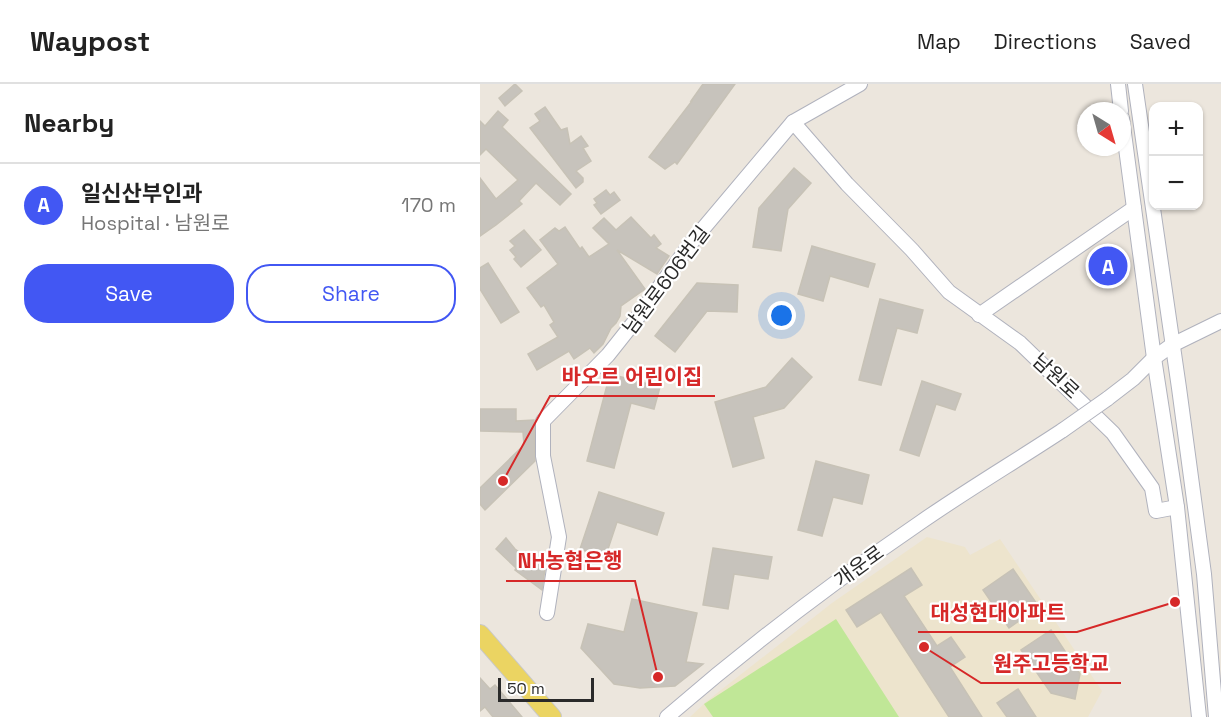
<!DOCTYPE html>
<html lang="en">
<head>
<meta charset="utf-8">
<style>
	:root { --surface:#fff; --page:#f2f2f2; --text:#222; --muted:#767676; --line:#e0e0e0; --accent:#4257f3 }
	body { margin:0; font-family:"Space Grotesk","Noto Sans KR",sans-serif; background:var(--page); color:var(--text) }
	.controls { position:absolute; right:18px; top:18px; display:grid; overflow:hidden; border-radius:12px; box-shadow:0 2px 4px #0004 }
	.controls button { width:54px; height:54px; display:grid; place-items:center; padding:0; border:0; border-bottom:2px solid var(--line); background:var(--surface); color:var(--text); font:30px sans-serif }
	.compass { position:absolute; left:597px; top:18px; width:54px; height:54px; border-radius:50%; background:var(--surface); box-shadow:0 2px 4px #0004; rotate:143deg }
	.scale { position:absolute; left:18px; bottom:15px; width:96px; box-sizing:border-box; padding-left:6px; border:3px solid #2a2a2a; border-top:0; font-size:16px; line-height:21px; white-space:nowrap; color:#2a2a2a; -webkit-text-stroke:4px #fff; paint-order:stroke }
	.you { position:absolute; left:302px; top:232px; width:21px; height:21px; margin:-15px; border:4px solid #fff; border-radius:50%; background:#1a73e8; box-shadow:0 0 0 9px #1a73e833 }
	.badge { display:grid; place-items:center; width:39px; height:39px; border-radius:50%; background:var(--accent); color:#fff; font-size:20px; font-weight:700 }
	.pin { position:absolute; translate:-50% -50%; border:3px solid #fff; box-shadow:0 2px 6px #0006 }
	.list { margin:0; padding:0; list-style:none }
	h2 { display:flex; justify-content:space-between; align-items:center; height:78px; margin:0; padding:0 24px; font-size:26px }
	h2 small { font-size:20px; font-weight:400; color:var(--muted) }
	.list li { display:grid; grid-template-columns:39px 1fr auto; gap:18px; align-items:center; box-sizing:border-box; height:84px; padding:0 24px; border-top:2px solid var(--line) }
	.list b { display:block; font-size:22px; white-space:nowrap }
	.list p { margin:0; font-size:20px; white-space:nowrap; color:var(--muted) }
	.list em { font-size:20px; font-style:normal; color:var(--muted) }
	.actions { display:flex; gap:12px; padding:18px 24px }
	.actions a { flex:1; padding:14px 0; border:2px solid var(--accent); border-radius:24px; text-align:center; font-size:21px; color:var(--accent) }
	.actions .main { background:var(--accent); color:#fff }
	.map { position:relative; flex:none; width:741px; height:633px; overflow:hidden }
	header { display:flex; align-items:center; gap:36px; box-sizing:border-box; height:84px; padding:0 30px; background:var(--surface); border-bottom:2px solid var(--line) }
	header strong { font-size:28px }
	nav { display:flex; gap:33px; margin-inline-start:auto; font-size:21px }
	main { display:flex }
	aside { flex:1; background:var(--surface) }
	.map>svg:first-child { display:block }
	.education { fill:#ede4cd }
	.pitch { fill:#c0e797 }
	.building { fill:#c7c3bc; stroke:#c7c2b6; stroke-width:1.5 }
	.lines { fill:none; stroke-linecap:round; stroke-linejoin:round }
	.minor-casing { stroke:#b0b2bd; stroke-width:16 }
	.major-casing { stroke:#c8c8c8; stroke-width:20 }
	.minor { stroke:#fff; stroke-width:14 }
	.major { stroke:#ebd462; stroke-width:18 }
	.minor-bridge-casing { stroke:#b0b2bd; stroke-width:16; stroke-linecap:butt }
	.minor-bridge { stroke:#fff; stroke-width:14 }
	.labels { text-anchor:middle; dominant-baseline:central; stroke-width:4.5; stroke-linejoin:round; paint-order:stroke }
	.street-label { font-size:20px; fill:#2a2a2a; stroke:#fff }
	.leader { fill:none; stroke:#d62828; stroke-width:2 }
	.callout-dot { fill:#d62828; stroke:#fff; stroke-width:2 }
	.callout-label { font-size:21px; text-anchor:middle; font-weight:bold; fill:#d62828; stroke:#fff; stroke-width:4.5; stroke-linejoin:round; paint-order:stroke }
</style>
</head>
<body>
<header>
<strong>Waypost</strong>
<nav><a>Map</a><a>Directions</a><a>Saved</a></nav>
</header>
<main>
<aside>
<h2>Nearby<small></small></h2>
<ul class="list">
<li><span class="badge">A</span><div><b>일신산부인과</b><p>Hospital · 남원로</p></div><em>170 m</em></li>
</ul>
<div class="actions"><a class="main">Save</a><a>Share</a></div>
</aside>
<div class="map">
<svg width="741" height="633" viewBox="0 0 741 633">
	<rect width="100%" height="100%" fill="#ece6dd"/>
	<path class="education" d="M447,453L485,463L490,471L520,455L622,607L608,633H210L227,617L352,519Z"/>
	<path class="pitch" d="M356,535L419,633H233L224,620Z"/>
	<g class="building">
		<path d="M35,0L42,7L25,22L19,14Z"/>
		<path d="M223,0H255L197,80L195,78L185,85L169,73L212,17H211Z"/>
		<path d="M65,23L81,46L87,44L90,60L101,52L108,62L103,64L111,77L96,87L103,94V98L96,104L50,44L60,37L55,30Z"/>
		<path d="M18,27L28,36L22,43L91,110L80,121L56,99L39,117L42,120L16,141L0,152V94L16,115L38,96L6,65L0,71V37L5,42Z"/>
		<path d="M314,84L331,99L308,125L301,167L273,163L279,124Z"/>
		<path d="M126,106L130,111L134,108L140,116L121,130L114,121L117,119L114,115Z"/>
		<path d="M151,133L171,154L174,151L181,160L176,164L189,172L177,190L137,166L165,205L141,222L140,232L136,239L131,244L123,260L114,269L110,264L94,275L89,267L57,286L48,270L78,253L70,241L74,238L64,221L61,223L47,204L78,180L60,156L75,144L79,147L85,143L100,165L102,163L109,173L129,160L113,144L124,134L136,146Z"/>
		<path d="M44,146L61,166L41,183L34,175L36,173L30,166L35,162L30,157Z"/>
		<path d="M332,162L395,180L388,203L350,192L343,217L318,210Z"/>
		<path d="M8,179L39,228L21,239L0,205V184Z"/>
		<path d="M217,199L258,201L257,228L227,227L195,268L175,252Z"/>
		<path d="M400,215L443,226L437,249L417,244L401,301L379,296Z"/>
		<path d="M312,274L332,293L304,324L273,333L284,374L253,383L235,318L286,303Z"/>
		<path d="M130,290L180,303L174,325L151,319L134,384L107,377Z"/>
		<path d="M442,297L481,310L475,326L456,320L439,372L420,366Z"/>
		<path d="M0,325H36V337L54,336L55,377L5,426L0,420V404L44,361L43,348L0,347Z"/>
		<path d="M336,377L389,391L382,420L353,413L342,452L318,446Z"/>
		<path d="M119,408L184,429L177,451L137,438L125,474L100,465Z"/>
		<path d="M26,454L35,465L55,480L67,470L62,506L35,486L36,484L16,465Z"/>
		<path d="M233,464L292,473L288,495L254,490L248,525L223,521Z"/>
		<path d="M431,484L442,501L424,512L457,562L471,553L485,573L470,583L502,633H469L401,528L377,543L366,526Z"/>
		<path d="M533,485L559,523L529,544L503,506Z"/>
		<path d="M152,515L217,529L206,578L223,580L195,602L160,604L134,600L101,564L108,540L144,548Z"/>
		<path d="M571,546L600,590L595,615L571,609L541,566Z"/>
		<path d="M0,594L10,605L15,601L42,633H13L5,623L0,627Z"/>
		<path d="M538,605L556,633H527L517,619Z"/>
	</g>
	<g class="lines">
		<g class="minor-casing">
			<g id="minor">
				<path d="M638,0L641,27"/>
				<path d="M655,0L699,304L724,490L736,633"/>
				<path d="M642,34L674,274L697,423L719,633"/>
				<path d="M313,38L367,100L432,166L469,208L540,259L633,349L672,404L676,427L697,423"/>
				<path d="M499,231L654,124"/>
				<path d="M627,315L653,295L674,274L692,261L741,237"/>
				<path d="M67,529L79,453L63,372V337L128,271L155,237L211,159L313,38L380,0"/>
				<path d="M187,633C268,563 353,498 441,438C487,406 536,377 583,346"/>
			</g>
		</g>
		<g class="major-casing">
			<path id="major" d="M0,550L72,633"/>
		</g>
		<use href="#minor" class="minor"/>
		<use href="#major" class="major"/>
		<g class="minor-bridge-casing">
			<path id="minor-bridge" d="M583,346L627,315"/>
		</g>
		<use href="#minor-bridge" class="minor-bridge"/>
	</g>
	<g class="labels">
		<g class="street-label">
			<text transform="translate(186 196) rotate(-53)">남원로606번길</text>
			<text transform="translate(576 292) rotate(43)">남원로</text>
			<text transform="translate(379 482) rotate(-36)">개운로</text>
		</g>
	</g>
	<path class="leader" d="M23 397L70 312H235M178 593L155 497H26M695 518L597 548H438M444 563L501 599H641"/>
	<g class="callout-dot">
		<circle cx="23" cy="397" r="6"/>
		<circle cx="178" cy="593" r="6"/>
		<circle cx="695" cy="518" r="6"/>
		<circle cx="444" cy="563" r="6"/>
	</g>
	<g class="callout-label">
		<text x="152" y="300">바오르 어린이집</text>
		<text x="90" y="484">NH농협은행</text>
		<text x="518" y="536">대성현대아파트</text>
		<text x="571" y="587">원주고등학교</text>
	</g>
</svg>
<div class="controls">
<button>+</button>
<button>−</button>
</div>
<svg class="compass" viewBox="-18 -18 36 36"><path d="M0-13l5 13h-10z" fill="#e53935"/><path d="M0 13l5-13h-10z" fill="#767676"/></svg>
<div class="scale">50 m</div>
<div class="you"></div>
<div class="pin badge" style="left:628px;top:182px">A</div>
</div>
</main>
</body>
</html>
